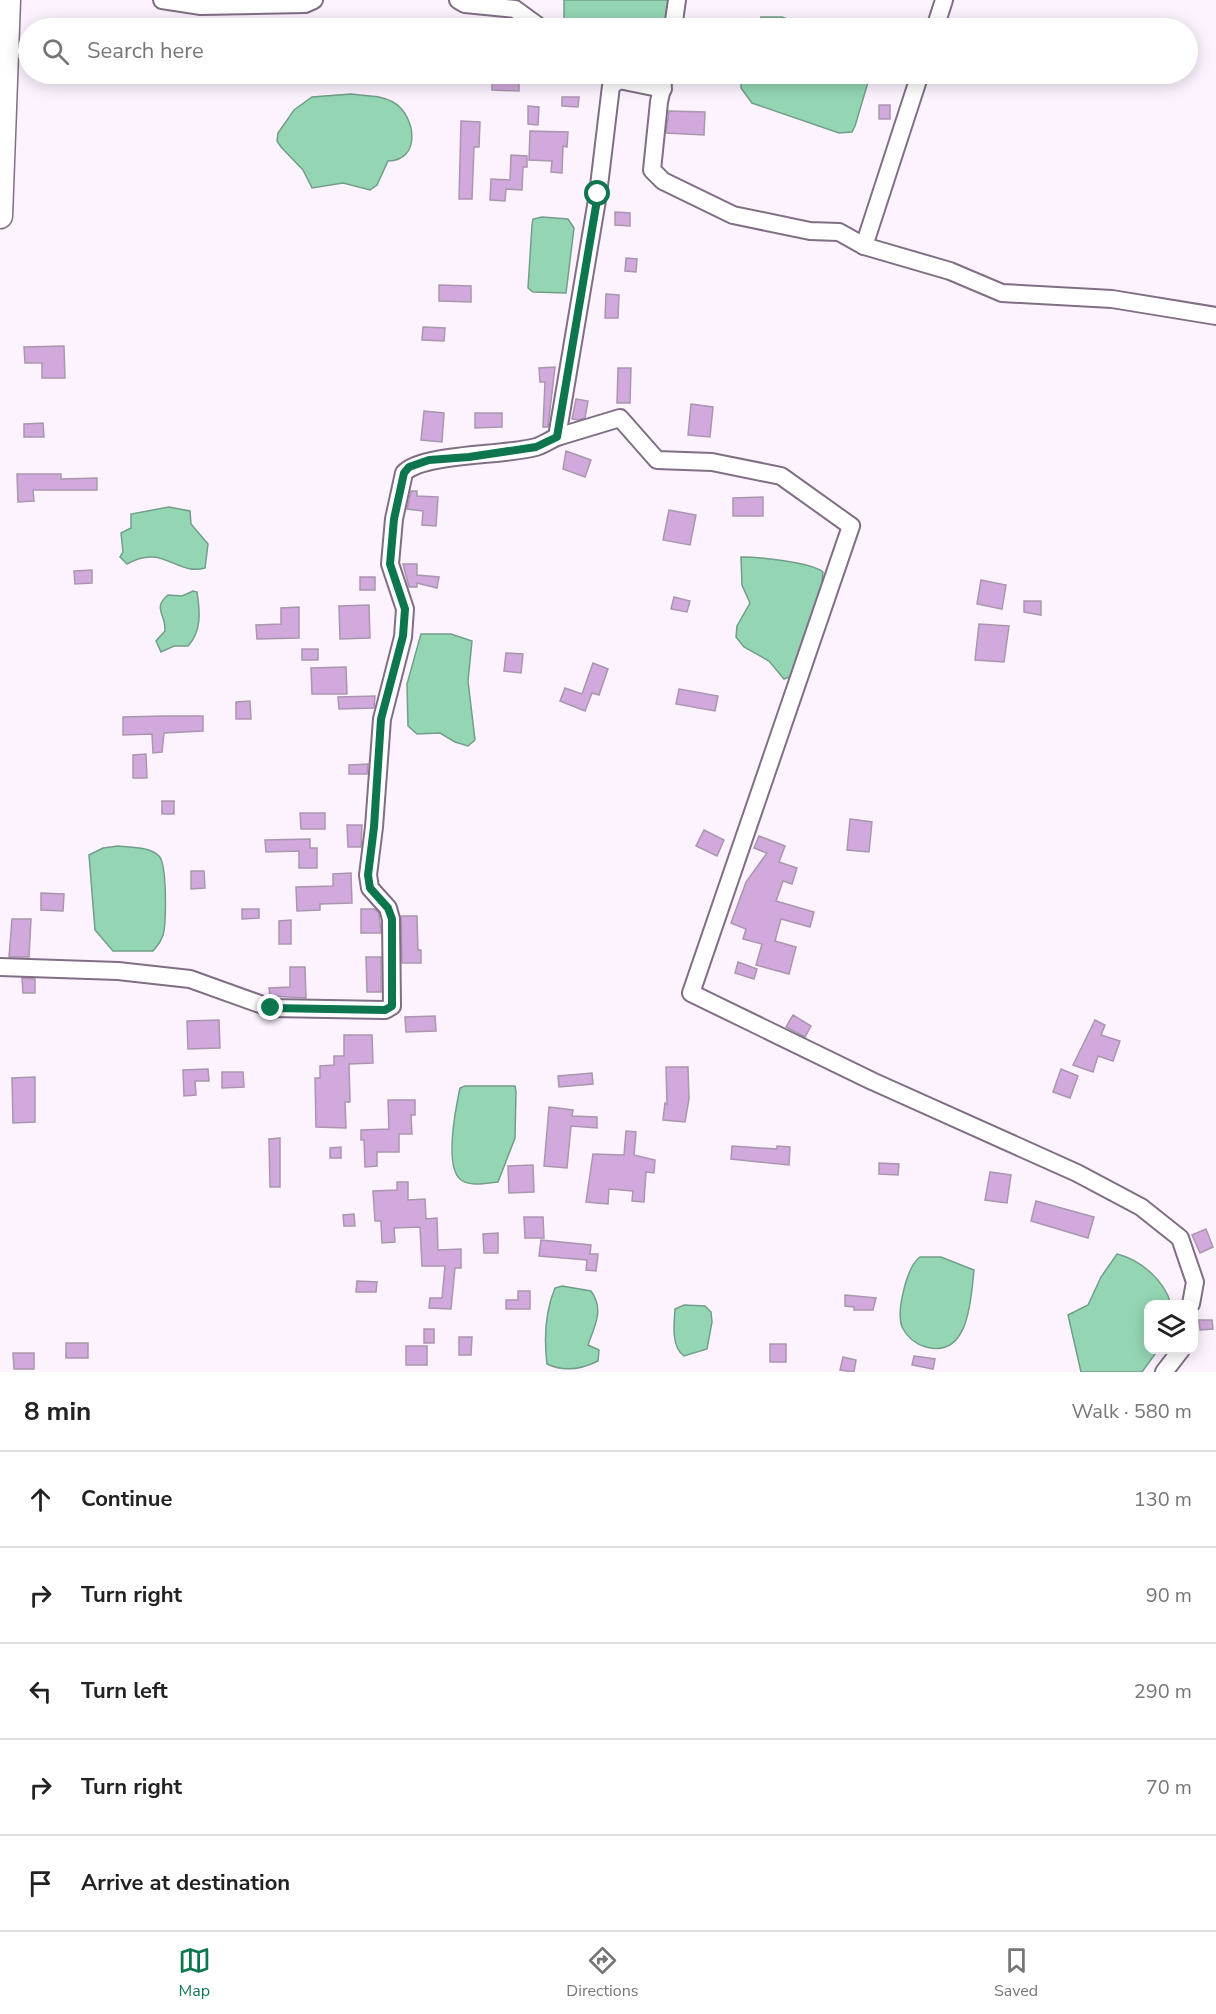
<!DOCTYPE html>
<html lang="en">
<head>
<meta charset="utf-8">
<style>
	:root { --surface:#fff; --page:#f6f6f6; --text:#222; --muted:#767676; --line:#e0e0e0; --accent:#0d764f }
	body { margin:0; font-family:"Nunito Sans",sans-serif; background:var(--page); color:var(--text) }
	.controls { position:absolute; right:18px; bottom:18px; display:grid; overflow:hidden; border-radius:12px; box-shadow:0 3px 15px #0003 }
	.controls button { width:54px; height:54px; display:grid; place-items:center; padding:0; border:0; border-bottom:2px solid var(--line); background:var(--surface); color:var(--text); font:30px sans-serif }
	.stop { position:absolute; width:18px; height:18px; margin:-14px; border:4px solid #0d764f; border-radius:50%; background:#fff }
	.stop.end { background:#0d764f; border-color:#fff; box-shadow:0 2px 6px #0008 }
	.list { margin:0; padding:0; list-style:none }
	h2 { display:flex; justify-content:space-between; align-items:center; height:78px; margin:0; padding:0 24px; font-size:26px }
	h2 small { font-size:20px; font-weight:400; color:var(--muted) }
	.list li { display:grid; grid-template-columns:39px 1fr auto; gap:18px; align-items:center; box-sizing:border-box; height:96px; padding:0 24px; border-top:2px solid var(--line) }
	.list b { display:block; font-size:22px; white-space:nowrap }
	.list em { font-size:20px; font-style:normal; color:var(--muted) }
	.icon { flex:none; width:33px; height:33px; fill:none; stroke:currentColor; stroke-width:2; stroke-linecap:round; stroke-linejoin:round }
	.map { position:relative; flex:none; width:1216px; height:1372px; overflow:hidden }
	.search { position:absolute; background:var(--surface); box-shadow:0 3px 15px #0003; left:18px; right:18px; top:18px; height:66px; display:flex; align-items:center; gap:15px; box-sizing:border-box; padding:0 21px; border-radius:33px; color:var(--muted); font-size:22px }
	.sheet { height:558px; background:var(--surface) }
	nav { display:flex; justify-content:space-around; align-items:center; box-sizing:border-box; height:84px; border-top:2px solid var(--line); background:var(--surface); font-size:16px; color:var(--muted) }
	nav a { display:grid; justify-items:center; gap:3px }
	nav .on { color:var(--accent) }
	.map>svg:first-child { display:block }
	.water { fill:#94d6b4; stroke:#729e89; stroke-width:1.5 }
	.building { fill:#d1a9dc; stroke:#aa96af; stroke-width:1.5 }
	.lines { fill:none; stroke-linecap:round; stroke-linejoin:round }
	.minor-casing { stroke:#806e85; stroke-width:20 }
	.highway-casing { stroke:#806e85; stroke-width:27 }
	.minor { stroke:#fff; stroke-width:16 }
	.highway { stroke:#fff; stroke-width:24 }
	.route { stroke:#0d764f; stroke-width:8 }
</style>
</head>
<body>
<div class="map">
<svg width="1216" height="1372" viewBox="0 0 1216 1372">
	<rect width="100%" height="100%" fill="#fcf3fe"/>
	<g class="water">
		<path d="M564,0H671L666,28H568L564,21Z"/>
		<path d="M761,17H782L813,28H756Z"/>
		<path d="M741,74H869V79L855,126L852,132L839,133L752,103L741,88Z"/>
		<path d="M351,94C365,96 381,95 393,102C416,115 422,161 388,161L377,185L370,190L343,183L312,188L303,170L281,147L277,141L278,133L294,110L312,97Z"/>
		<path d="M542,217L568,219L574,228L566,293L533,292L528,288L532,225L533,219Z"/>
		<path d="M169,507L190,511L191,524L208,544L205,568C176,576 163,543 127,564L120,557L123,552L121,533L131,528V514Z"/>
		<path d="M741,557C758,557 811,562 823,572L821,593L792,676L784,679L769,661L744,647L736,637L737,626L750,603L742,585Z"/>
		<path d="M193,591L197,592C200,611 202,631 188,646H174L161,652L156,641L165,631C166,614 152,608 168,595L182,596Z"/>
		<path d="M421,634H451L472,641L468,681L475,740L468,746L455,742L440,733L417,734L408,726L407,684Z"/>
		<path d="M118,846C130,847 150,847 159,856C167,864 166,917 164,931C163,939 158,945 153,951H113L95,930L89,855L103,848Z"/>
		<path d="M465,1086H515L516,1091L515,1138L498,1182C487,1183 471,1187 461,1180C444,1167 456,1107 460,1088Z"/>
		<path d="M1117,1254C1141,1260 1164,1280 1171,1304H1148V1350H1158L1142,1372H1081L1068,1315L1088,1305L1101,1277Z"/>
		<path d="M920,1257H941L974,1270C971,1299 969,1359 926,1347C915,1344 907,1337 902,1327C896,1311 907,1266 920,1257Z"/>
		<path d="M562,1286L591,1291C605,1310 594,1327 588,1345L599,1350L598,1361C580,1370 564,1372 547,1364C544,1339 545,1312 555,1288Z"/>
		<path d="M684,1305L705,1306L711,1312L712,1322L707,1349L684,1356C671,1347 674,1324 675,1309Z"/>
	</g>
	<g class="building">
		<path d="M492,77L519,78V91L492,90Z"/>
		<path d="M562,97H579L578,107L562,106Z"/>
		<rect x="879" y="105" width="11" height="14"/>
		<path d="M528,106L539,107L538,125L528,124Z"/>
		<path d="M669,111L705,112L704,135L666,133Z"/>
		<path d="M461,121L480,122L479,147H474L472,199H459Z"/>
		<path d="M530,131L568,132L567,147L563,146L562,173L551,172L552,161L529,160Z"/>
		<path d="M511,155L527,156V167H523L522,190L506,189L505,201L490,200L491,179L510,180Z"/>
		<path d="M615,212L630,213V226L615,225Z"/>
		<path d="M626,258L637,259L636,272L625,271Z"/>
		<path d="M439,285L471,286V302L439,301Z"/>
		<path d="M606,294L619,295L618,318H605Z"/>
		<path d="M423,327L445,328L444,341L422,340Z"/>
		<path d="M64,346L65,378H42V363H25L24,347Z"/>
		<path d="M555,367L548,427H543L545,382H540L539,368Z"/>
		<path d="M618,368H631L630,403H617Z"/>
		<path d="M576,399L588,401L585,418L578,420L572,419Z"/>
		<path d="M691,404L713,407L710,437L688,435Z"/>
		<path d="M424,411L444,413L442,442L421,440Z"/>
		<path d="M475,413H502V427L475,428Z"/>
		<path d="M43,423L44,437H24V424Z"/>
		<path d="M566,451L591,460L585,477L563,469Z"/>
		<path d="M17,474H61V479L97,478V490H33L34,501L18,502Z"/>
		<path d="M411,491H417V496L438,497L436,526L422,525L423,511L407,509Z"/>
		<path d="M763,497V516H733V498Z"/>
		<path d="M669,510L696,515L690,545L663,540Z"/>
		<path d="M403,564H417V575L439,577L437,588L417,583V587H409Z"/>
		<path d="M92,570V583L75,584L74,571Z"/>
		<rect x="360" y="577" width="15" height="13"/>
		<path d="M981,580L1006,585L1002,609L977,604Z"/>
		<path d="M674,597L690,601L687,612L671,609Z"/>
		<path d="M1024,601H1041V615L1024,612Z"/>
		<path d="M369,605L370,638L340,639L339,606Z"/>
		<path d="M299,607V638L257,639L256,625L281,624V608Z"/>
		<path d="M979,624L1009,626L1004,662L975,660Z"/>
		<rect x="302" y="649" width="16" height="11"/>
		<path d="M506,653L523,654L521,673L504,671Z"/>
		<path d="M593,663L608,669L599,695L592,693L585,711L560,701L565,688L582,694Z"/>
		<path d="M346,667L347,694H312L311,668Z"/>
		<path d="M679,689L718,696L715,711L676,704Z"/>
		<path d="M375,696L374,708L339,709L338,697Z"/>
		<path d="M250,701L251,719H236V702Z"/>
		<path d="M163,716H203V731L164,733L162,752L153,753L152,734L123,735V717Z"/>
		<path d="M146,754L147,778H133V755Z"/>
		<path d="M368,764L367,774H349V765Z"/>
		<rect x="162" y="801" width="12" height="13"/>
		<path d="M300,813H325V829H301Z"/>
		<path d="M850,819L872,822L869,852L847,850Z"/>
		<path d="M347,825H362L361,847H348Z"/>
		<path d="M704,830L724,840L717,856L696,846Z"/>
		<path d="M759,836L785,846L779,862L797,868L792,884L783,881L776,901L814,912L810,927L781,919L775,941L796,947L789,974L756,965L762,944L743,939L746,929L731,923L746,882L767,853L754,848Z"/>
		<path d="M310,839V848H317V868H299V851L266,852L265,840Z"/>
		<path d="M191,871H204L205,888L191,889Z"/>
		<path d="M351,873L352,903L320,904V910L297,911L296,887L333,886V874Z"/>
		<path d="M41,893L64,894L63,911L41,910Z"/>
		<path d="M242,909H259V918L242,919Z"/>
		<path d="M361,909H374L379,913L381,933H361Z"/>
		<path d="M401,916H417L418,950H421V963H402Z"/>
		<path d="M12,919H31L29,957H9Z"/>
		<path d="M291,920V944H279V921Z"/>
		<path d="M366,957H381V992H367Z"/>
		<path d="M738,962L757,969L754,979L735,973Z"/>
		<path d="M290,967H305L306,998L270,996L269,988L290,987Z"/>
		<path d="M22,978L35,979V993H23Z"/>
		<path d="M793,1015L811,1026L805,1037L786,1027Z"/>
		<path d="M435,1016L436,1031L406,1032L405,1017Z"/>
		<path d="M219,1020L220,1048L188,1049L187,1021Z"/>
		<path d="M1095,1020L1105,1025L1101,1035L1120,1041L1113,1061L1098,1056L1093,1072L1073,1065Z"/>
		<path d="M344,1035H372L373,1063L349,1064L350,1102H345L346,1128L316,1127L315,1078H320V1066L334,1065V1056H344Z"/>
		<path d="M666,1067H688L689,1099L685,1122L663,1120L665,1103L667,1104Z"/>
		<path d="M208,1069L209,1081H195L196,1095L184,1096L183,1070Z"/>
		<path d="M1061,1069L1078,1076L1070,1098L1053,1092Z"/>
		<path d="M222,1072H243L244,1087L222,1088Z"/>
		<path d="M592,1073L593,1084L559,1087L558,1076Z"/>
		<path d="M35,1077V1122L13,1123L12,1078Z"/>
		<path d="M388,1100H415V1115H411L412,1134H399V1152H377V1166L365,1167L364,1140H361V1130L389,1129Z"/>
		<path d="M549,1107L573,1110L572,1116L597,1117V1128L571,1126L567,1168L544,1166Z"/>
		<path d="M626,1131L636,1132L634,1155L655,1160L654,1173L646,1172L644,1202L632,1201L633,1191L609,1189L608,1204L586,1202L593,1154L624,1155Z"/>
		<path d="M280,1138V1187H270L269,1139Z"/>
		<path d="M732,1146L777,1149V1146L790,1147L789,1165L731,1159Z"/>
		<path d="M341,1147V1158H330V1148Z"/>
		<path d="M879,1163L899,1164L898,1175L879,1174Z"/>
		<path d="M533,1165L534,1192L509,1193L508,1166Z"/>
		<path d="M990,1172L1011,1175L1007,1203L985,1200Z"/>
		<path d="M397,1182H408V1200L425,1199L426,1219L437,1218L438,1250L461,1249V1268H455L451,1309L429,1308L430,1298H442L445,1266H422L420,1227L394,1228L395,1242L382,1243L381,1221H375L373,1191L397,1190Z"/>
		<path d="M1036,1201L1094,1217L1088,1238L1031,1221Z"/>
		<path d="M354,1214L355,1226H344L343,1215Z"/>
		<path d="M524,1217H543L544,1238H525Z"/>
		<path d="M1206,1229L1213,1247L1200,1253L1192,1235Z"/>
		<path d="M498,1233V1253H484L483,1234Z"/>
		<path d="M541,1240L591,1245L590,1254H598L596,1271L586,1270L587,1260L539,1256Z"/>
		<path d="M357,1281L377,1282L376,1292H356Z"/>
		<path d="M518,1291H530V1309H506V1300H518Z"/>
		<path d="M845,1295L876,1298L873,1310H854V1307L845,1306Z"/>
		<path d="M1199,1320H1212L1213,1329L1200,1330Z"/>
		<rect x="424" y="1329" width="10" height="14"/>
		<path d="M459,1337H472L471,1355H459Z"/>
		<rect x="66" y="1343" width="22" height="15"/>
		<rect x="770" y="1344" width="16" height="18"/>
		<rect x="406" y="1346" width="21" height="19"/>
		<path d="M13,1353H34V1369H14Z"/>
		<path d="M914,1356L935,1359L933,1369L912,1365Z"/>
		<path d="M843,1357L856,1360L854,1372L840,1370Z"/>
	</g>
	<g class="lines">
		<g class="minor-casing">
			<g id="minor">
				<path d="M162,0L201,6L305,4L314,0"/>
				<path d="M458,0L465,4L515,9L541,28"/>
				<path d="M673,28L677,0"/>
				<path d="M935,28L944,0"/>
				<path d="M665,74L659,102L652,170L663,181L733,215L810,231L839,232L864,246L950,271L1002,293L1112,299L1216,316"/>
				<path d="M864,246L920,74"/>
				<path d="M557,437L620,418L657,460L712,462L781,476L851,526L691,993L872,1081L1077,1173L1141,1207L1180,1238L1195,1282L1191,1304"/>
				<path d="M0,967L118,971L190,979L271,1008L385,1010L392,1006L391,919L388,908L370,888L368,875L374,827L382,719L403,637L405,609L390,564L394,519L404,473C422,453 505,456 536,447C543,445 550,440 557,437L598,194L611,86L619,80L663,89"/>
				<path d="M1164,1372L1181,1350"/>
			</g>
		</g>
		<g class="highway-casing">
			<path id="highway" d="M0,216L8,0"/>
		</g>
		<use href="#minor" class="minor"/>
		<use href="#highway" class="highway"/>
	</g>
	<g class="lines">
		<path class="route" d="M271,1008L385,1010L392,1006V919L388,908L370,888L368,875L374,827L381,719L403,636L405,609L390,564L394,519L404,473L409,467L429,460L469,457L536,447L557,437L598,194"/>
	</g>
</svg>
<div class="controls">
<button><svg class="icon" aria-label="layers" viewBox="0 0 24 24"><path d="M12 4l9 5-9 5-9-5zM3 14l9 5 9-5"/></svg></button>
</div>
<div class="stop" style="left:598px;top:194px"></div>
<div class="stop end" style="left:271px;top:1008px"></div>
<div class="search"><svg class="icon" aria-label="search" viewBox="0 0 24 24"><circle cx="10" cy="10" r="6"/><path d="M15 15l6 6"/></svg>Search here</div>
</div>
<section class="sheet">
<h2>8 min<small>Walk · 580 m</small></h2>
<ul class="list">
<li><svg class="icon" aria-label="ahead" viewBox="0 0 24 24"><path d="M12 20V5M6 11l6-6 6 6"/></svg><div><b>Continue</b></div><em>130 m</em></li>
<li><svg class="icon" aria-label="right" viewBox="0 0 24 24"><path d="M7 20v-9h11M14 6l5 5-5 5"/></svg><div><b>Turn right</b></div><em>90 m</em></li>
<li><svg class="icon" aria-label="left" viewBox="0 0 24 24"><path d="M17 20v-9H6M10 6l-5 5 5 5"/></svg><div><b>Turn left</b></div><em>290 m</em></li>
<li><svg class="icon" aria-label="right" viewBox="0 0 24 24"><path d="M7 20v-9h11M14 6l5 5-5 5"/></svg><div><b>Turn right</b></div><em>70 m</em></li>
<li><svg class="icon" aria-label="arrive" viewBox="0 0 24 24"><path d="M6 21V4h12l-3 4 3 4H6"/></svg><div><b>Arrive at destination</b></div></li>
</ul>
</section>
<nav>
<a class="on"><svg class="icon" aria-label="map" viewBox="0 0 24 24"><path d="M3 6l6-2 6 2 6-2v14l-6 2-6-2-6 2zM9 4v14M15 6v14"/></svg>Map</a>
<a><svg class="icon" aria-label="directions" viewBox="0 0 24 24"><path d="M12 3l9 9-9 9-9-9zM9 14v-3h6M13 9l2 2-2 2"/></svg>Directions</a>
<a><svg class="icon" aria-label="saved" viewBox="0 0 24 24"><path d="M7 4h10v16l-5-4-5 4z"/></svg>Saved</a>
</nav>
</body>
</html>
